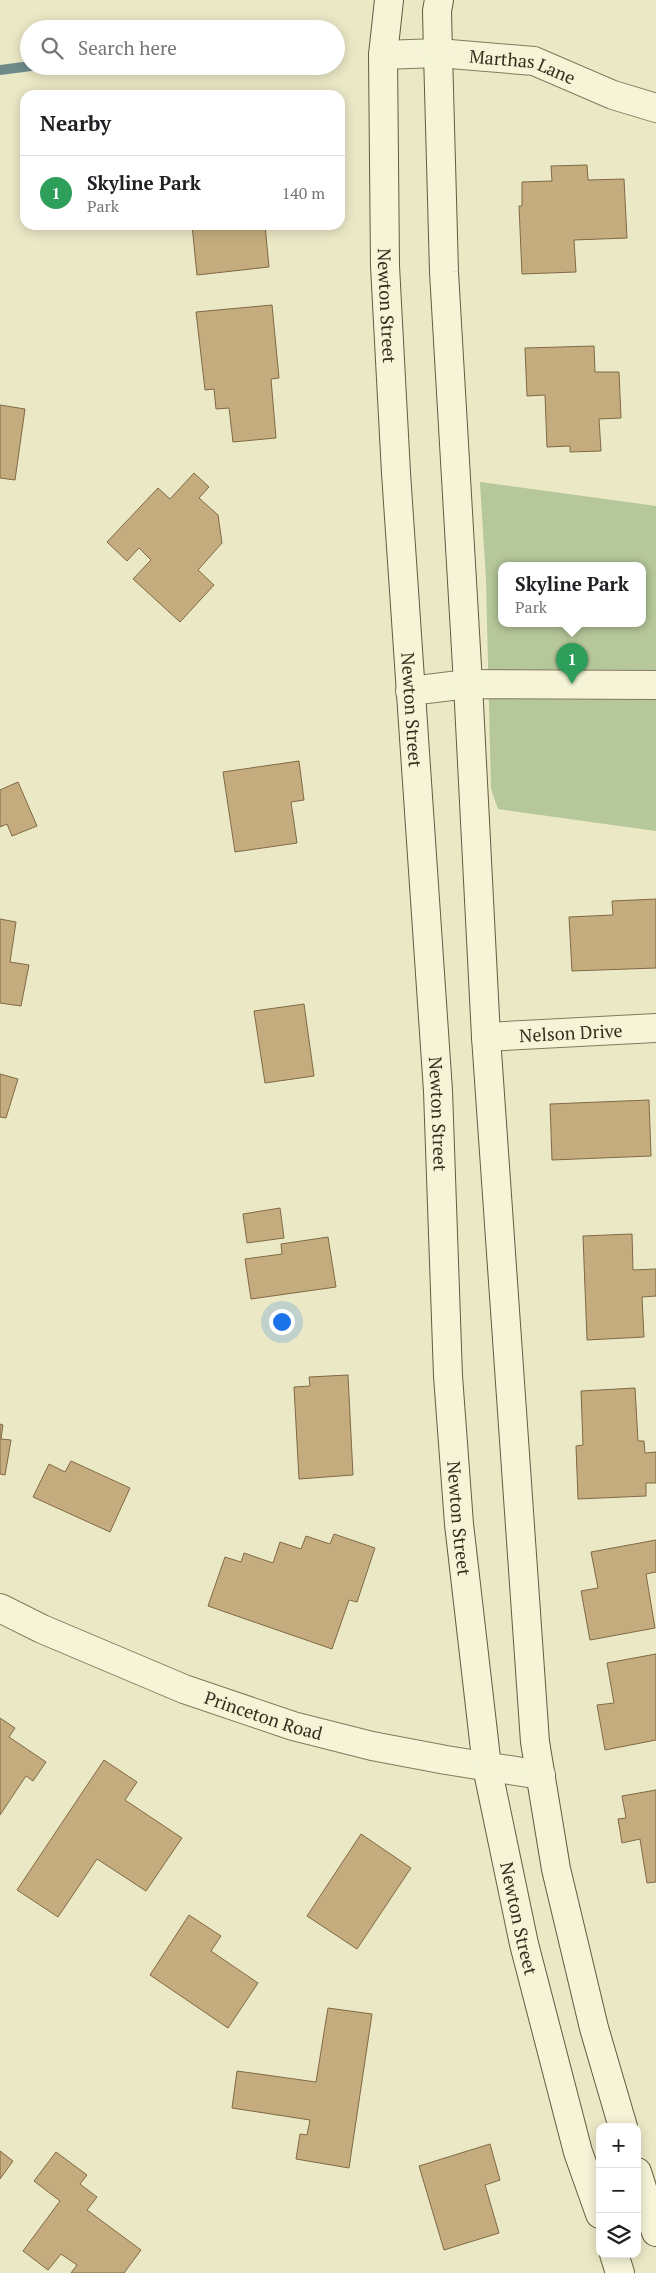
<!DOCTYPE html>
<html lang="en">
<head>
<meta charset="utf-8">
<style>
	:root { --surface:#fff; --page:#f6f6f6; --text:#202124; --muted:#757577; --line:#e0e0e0; --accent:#111827 }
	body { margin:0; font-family:"PT Serif",serif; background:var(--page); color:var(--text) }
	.controls { position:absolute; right:15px; bottom:15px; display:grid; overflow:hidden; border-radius:10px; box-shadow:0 2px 12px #0003 }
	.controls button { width:45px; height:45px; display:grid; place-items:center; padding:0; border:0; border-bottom:1px solid var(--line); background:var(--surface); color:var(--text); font:25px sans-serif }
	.you { position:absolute; left:281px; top:1321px; width:18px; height:18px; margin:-12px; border:4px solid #fff; border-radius:50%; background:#1a73e8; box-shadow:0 0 0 8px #1a73e833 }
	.badge { display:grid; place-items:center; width:32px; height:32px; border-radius:50%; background:var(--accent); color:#fff; font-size:16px; font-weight:700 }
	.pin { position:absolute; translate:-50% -41px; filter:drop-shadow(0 1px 2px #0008) }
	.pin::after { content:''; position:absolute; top:26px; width:18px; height:15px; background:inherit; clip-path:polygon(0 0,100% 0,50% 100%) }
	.popup { position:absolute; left:498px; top:562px; width:148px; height:65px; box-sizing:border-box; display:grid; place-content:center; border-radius:10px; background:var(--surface); filter:drop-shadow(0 1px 4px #0005); font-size:16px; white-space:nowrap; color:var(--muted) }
	.popup b { font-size:19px; color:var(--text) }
	.popup::after { content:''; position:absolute; left:50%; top:100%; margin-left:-10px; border:10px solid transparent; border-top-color:var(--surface) }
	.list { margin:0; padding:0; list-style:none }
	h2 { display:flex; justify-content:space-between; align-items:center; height:65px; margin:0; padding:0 20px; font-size:21px }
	h2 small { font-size:16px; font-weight:400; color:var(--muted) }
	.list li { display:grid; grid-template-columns:32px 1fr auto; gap:15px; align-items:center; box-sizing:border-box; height:75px; padding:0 20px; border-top:1px solid var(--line) }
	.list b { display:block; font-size:19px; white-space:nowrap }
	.list p { margin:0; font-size:16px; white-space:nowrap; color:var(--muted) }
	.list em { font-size:16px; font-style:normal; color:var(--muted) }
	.icon { flex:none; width:28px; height:28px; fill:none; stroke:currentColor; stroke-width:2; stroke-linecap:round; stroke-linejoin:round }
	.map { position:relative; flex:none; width:656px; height:2273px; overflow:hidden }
	.search { position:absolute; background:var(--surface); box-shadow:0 2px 12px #0003; left:20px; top:20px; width:325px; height:55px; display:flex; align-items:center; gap:12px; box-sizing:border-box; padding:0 18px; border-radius:28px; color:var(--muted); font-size:19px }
	.panel { position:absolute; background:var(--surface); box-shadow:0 2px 12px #0003; left:20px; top:90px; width:325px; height:140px; border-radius:15px }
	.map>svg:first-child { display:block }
	.green { fill:#b6c79a; fill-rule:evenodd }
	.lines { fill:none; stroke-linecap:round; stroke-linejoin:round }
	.stream { stroke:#6e8b8a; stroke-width:10 }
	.building { fill:#c4ac7e; stroke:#806a45 }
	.street-casing { stroke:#837a5c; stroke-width:30 }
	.secondary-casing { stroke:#655b40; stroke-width:30 }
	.street { stroke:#f5f4d7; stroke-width:28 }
	.secondary { stroke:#f5f4d7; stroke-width:28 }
	.labels { text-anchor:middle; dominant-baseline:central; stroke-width:4.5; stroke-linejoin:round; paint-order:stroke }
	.street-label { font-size:18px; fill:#342e1f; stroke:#f2f1d3 }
</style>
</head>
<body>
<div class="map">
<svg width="656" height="2273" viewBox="0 0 656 2273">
	<rect width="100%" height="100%" fill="#eae8c5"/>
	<path class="green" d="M480,482L656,506V831L498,809L491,789L486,580ZM502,565H642V623H502Z"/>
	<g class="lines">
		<path class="stream" d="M0,70L31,66"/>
	</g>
	<g class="building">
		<path d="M587,165L588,180L624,179L627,238L574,240L576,272L522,274L519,206H522V182L552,181L551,166Z"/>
		<path d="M192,225H265L269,267L197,275Z"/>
		<path d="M272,305L279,378L271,379L276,438L233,442L229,408L216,409L214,389L205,390L196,312Z"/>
		<path d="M594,346L595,372H619L621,418L599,419L601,451L570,452V446L547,447L545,395L527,396L525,348Z"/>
		<path d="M0,405L25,409L15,480L0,478Z"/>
		<path d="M194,473L209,487L199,498L218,515L222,543L198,570L214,585L180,622L133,579L151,560L139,548L127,561L107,542L158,488L170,499Z"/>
		<path d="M299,761L304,800L291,802L297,843L235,852L223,772Z"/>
		<path d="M18,782L37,826L12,836L7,824L0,827V790Z"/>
		<path d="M656,899V968L572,971L569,917L613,915L612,901Z"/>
		<path d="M0,919L16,922L10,962L29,965L21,1006L0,1003Z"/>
		<path d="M304,1004L314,1076L265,1083L254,1011Z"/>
		<path d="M0,1074L18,1079L6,1118L0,1117Z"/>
		<path d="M649,1100L651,1156L552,1160L550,1104Z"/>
		<path d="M280,1208L284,1238L247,1243L243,1214Z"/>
		<path d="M632,1234L633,1270L656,1269V1296L642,1297L644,1337L587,1340L583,1236Z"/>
		<path d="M328,1237L336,1287L251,1299L245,1259L282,1254L281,1244Z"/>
		<path d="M348,1375L353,1475L299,1479L294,1387L310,1386L309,1377Z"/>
		<path d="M635,1388L638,1441H644L645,1453L656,1452V1483H646V1496L578,1499L576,1446L583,1445L581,1391Z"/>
		<path d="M0,1424L3,1425L1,1439L11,1440L5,1475L0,1474Z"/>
		<path d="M71,1461L130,1488L110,1532L33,1497L49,1464L65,1472Z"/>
		<path d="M334,1534L375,1548L357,1602L349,1600L332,1649L208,1606L225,1557L241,1562L244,1553L273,1563L280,1542L301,1549L306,1536L330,1544Z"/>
		<path d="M656,1540V1572L646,1574L655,1628L590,1640L581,1591L598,1588L591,1552Z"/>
		<path d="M656,1654V1740L605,1750L597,1705L614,1703L607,1663Z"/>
		<path d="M0,1718L15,1728L9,1737L46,1762L33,1781L26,1776L0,1815Z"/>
		<path d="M104,1760L137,1782L125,1800L182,1838L146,1891L97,1859L58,1917L17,1890Z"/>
		<path d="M656,1790V1882L647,1883L640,1839L622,1843L618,1819L626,1818L622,1796Z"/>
		<path d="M361,1834L411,1868L357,1949L307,1916Z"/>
		<path d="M189,1915L221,1936L211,1951L258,1983L228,2028L150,1975Z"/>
		<path d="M328,2008L372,2014L349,2168L296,2159L300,2134L307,2135L310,2120L232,2108L237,2071L316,2082Z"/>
		<path d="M490,2144L500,2180L485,2185L499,2233L444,2250L419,2166Z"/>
		<path d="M0,2151L13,2161L0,2179Z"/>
		<path d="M56,2152L87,2175L80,2184L97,2197L87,2210L141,2250L124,2273H71L77,2265L61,2254L48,2270L23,2251L60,2201L34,2181Z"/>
	</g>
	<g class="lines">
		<g class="street-casing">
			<g id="street">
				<path id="s1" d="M383,55L438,53L534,61L613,95L656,108"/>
				<path d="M410,691L468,684L656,685"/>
				<path id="s2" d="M486,1037L656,1028"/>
				<path id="s3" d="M0,1608L42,1629L184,1689L293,1726L372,1746L446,1760L541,1775"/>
			</g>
		</g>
		<g class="secondary-casing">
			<g id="secondary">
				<path id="s4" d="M389,0L383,55L385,266L396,473L438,1091L448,1376L459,1524L487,1767L524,1944L578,2152L600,2214"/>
				<path d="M439,0L437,11L438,53L444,272L468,684L486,1037L535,1742L556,1869L594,2028L623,2127"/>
				<path d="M637,2172L656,2232"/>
				<path d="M614,2254L620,2273"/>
			</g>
		</g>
		<use href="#street" class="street"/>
		<use href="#secondary" class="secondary"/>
	</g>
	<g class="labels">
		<g class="street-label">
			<text stroke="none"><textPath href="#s1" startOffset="141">Marthas Lane</textPath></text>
			<text stroke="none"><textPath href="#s4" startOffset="306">Newton Street</textPath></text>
			<text stroke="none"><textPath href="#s4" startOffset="711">Newton Street</textPath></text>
			<text stroke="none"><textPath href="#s2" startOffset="85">Nelson Drive</textPath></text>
			<text stroke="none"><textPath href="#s4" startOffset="1116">Newton Street</textPath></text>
			<text stroke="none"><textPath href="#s4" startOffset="1521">Newton Street</textPath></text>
			<text stroke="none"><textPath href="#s3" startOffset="285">Princeton Road</textPath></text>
			<text stroke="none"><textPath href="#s4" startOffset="1926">Newton Street</textPath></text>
		</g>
	</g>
</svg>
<div class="controls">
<button>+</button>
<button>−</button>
<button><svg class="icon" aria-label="layers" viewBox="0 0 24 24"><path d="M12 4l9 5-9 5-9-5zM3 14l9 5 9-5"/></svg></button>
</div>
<div class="you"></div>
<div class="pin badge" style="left:572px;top:684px;background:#2e9e5b">1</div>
<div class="popup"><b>Skyline Park</b>Park</div>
<div class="search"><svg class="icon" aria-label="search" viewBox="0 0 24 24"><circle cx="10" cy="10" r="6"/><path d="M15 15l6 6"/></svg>Search here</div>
<section class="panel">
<h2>Nearby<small></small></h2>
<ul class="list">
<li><span class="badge" style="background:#2e9e5b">1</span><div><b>Skyline Park</b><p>Park</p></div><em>140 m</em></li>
</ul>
</section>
</div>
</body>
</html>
